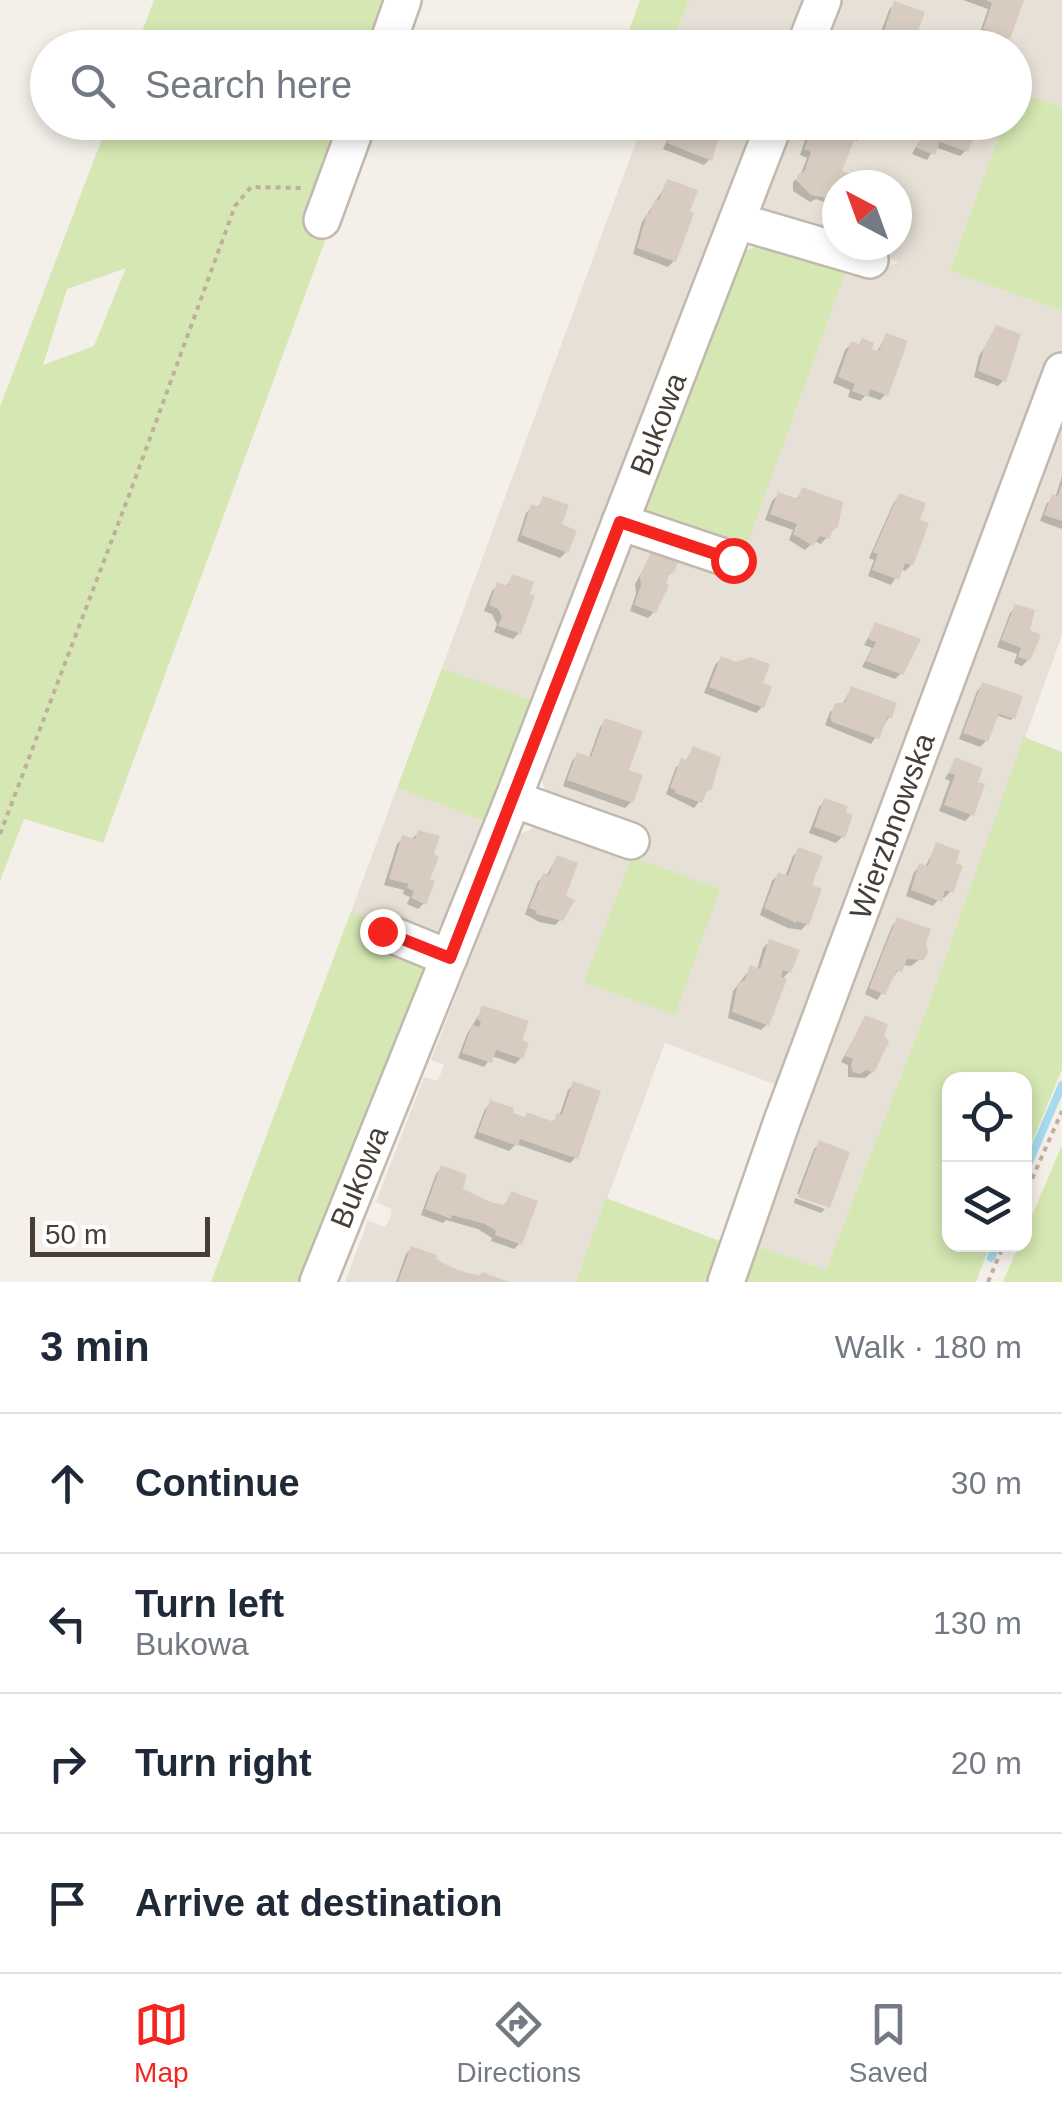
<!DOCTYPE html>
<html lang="en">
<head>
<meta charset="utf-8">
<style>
	:root { --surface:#fff; --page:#f2f2f3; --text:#1f2937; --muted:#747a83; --line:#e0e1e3; --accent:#f4251f }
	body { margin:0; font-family:Arial,sans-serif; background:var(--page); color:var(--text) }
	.controls { position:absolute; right:30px; bottom:30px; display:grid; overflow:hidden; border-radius:20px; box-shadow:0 5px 15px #0003 }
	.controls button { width:90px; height:90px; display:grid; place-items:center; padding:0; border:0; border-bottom:2px solid var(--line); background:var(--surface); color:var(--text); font:50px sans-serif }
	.compass { position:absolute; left:822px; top:170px; width:90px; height:90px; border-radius:50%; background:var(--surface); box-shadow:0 5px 15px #0003; rotate:319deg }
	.scale { position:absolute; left:30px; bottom:25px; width:180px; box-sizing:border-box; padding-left:10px; border:5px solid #473f37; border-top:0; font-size:28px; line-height:35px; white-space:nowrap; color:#473f37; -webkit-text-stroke:8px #fff; paint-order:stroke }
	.stop { position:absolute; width:30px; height:30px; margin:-22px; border:8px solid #f4251f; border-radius:50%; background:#fff }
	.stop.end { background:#f4251f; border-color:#fff; box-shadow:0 2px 10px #0008 }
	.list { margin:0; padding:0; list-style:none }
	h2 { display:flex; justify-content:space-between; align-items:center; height:130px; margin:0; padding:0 40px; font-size:42px }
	h2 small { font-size:32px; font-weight:400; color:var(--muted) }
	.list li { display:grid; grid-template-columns:65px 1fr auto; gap:30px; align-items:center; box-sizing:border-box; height:140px; padding:0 40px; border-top:2px solid var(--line) }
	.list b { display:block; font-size:38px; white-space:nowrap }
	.list p { margin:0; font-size:32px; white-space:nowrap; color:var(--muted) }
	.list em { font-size:32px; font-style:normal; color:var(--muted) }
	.icon { flex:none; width:55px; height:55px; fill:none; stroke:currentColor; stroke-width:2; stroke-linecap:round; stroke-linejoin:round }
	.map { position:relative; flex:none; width:1062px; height:1282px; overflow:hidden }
	.search { position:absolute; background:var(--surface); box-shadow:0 5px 15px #0003; left:30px; right:30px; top:30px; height:110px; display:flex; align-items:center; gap:25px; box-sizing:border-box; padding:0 35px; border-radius:55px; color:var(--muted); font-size:38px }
	.sheet { height:690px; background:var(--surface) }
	nav { display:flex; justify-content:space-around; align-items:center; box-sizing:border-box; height:140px; border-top:2px solid var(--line); background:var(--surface); font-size:28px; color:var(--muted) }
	nav a { display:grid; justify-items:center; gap:5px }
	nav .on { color:var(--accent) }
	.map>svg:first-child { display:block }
	.residential { fill:#e7e0d6 }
	.green { fill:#d5e7b2; fill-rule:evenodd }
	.shadow { fill:#0003 }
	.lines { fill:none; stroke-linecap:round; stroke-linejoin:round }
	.stream { stroke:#a6daef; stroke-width:8 }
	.building { fill:#d8ccc1 }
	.minor-casing { stroke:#c2b8ae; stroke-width:40 }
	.path { stroke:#c0af9d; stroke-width:4; stroke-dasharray:5 5; stroke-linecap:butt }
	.minor { stroke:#fff; stroke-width:35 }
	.route { stroke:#f4251f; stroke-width:12 }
	.labels { text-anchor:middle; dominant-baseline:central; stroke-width:8; stroke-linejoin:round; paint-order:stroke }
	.street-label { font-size:30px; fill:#473f37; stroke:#fff }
</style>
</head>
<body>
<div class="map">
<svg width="1062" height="1282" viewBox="0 0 1062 1282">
	<rect width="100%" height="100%" fill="#f4efe8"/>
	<g class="residential">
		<path d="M689,0H802L783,47L670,48Z"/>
		<path d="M835,0H1062V107L1015,91L1014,48H817Z"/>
		<path d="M643,123H753L531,700L442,668Z"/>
		<path d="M788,123H1003L950,271L1062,311V352L787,1089L665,1043L576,1282H345L368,1221L385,1227L390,1218L392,1209L376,1202L424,1077L438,1081L444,1065L431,1060L518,835L537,826L547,798L541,777L632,536L727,568L734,578L845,274L861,278L900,262L853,245H897V185H837V240L770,216L758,201Z"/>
		<path d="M1062,413V635L930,1001L826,1270L756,1246Z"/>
		<path d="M397,788L489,823L443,946L351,912Z"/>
	</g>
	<g class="green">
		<path d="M154,0H395L378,47L136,48Z"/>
		<path d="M640,0H689L670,47H623Z"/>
		<path d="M1015,91L1062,107V311L950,271L1003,123L1014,122Z"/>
		<path d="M108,123H350L330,227L103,843L24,819L0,881V407ZM126,268L94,346L43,365L67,289Z"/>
		<path d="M760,245L845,274L746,547L734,553L639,518L737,254Z"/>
		<path d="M442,668L531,700L484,821L397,788Z"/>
		<path d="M1024,737L1062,752V1069L1025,1160L1024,1080H950V1244L990,1245L976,1282H742L756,1246L826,1270L930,1001Z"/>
		<path d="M632,857L720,889L675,1015L584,982Z"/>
		<path d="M351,912L378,922L434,965L310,1282H211Z"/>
		<path d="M1062,1145V1282H1003L1019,1245L1024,1244L1025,1232Z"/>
		<path d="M606,1198L725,1243L712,1282H576Z"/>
	</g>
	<g class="shadow">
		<path d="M963,0H1021L1007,38L1002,44L979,35L988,9Z"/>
		<path d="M895,4L908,48L876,46L889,10Z"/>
		<path d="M676,122L692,127L693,122H716L710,159L704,165L663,149Z"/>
		<path d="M821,122H868L863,135L857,141L852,139L839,172L844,185H837V200L832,205L816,199L810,202L793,191V182L800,176L807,158L800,155L808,132L814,126L818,128Z"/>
		<path d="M924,122H976L966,150L960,156L935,147L927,160L912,154L923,135Z"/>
		<path d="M668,182L674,261L668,267L633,254L642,222Z"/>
		<path d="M997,328L1004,380L998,386L974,377L979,356Z"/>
		<path d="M886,336V394L880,400L866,395L860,401L848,397L850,390L833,383L845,350L851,344L876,353Z"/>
		<path d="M1062,476V529L1040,521L1047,503L1055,498Z"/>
		<path d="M803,490L827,537L821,544L814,541L805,550L789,540L793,530L765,520L772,501L778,495L795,501Z"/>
		<path d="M900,496L917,521L911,565L905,571L901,569L891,585L868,576L874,560L869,558L894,502Z"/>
		<path d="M544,499L559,525L566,552L560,558L517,541L526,513L532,507L536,509Z"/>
		<path d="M652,555L672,572L665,578L654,612L648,618L630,611L636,594L635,584Z"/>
		<path d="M513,577L519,633L513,639L494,632L497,624L492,614L484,611L492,591L498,585L505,588Z"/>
		<path d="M1016,607L1027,632L1028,660L1022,666L1014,663L1017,654L997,647L1010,613Z"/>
		<path d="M875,625L901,673L895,679L862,667L872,648L864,645Z"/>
		<path d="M721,659L736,665L759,685L762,707L756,713L704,693L715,665Z"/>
		<path d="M983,685L1013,718L1011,720L996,715L986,741L980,747L959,739L977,691Z"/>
		<path d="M851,689L890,716L871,744L825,725L830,712L842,705Z"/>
		<path d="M606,721L626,771L631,802L625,808L563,786L572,761L578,755L589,758L600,727Z"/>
		<path d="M693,749L709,789L694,808L666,794L676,767L685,762Z"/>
		<path d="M956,760L971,815L965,821L939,811L950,781L945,779Z"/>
		<path d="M825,801L842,837L836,843L809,833L819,807Z"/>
		<path d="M419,832L426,880L424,903L418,909L407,904L410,897L403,894L404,890L384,885L397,844L403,838H413Z"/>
		<path d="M937,845L950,892L944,898L941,896L933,906L906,896L914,872L920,866L925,867Z"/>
		<path d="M799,850L809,886L807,924L801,930L788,928L760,915L772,881L778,875L785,877L793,856Z"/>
		<path d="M557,858L562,898L561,919L555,925L539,922L525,914L538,881L546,876Z"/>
		<path d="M898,920L924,944L925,955L911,966L902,965L877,1000L865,994L892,926Z"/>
		<path d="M769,942L789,972L782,979L767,1024L761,1030L728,1018L733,991L751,968L757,970L763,948Z"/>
		<path d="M483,1008L519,1042L521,1058L515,1064L492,1056L484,1067L458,1058L467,1034Z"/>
		<path d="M865,1018L872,1072L865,1078L848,1077V1065L841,1062Z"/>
		<path d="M574,1084L576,1157L570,1163L516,1144L509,1151L474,1138L485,1109L491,1103L510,1115L552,1122L559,1117L568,1090Z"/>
		<path d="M820,1143L828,1205L797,1194L814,1149Z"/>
		<path d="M442,1168L460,1191L503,1207L512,1194L520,1243L514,1249L491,1241L492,1238L478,1229L446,1220L443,1223L421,1215L436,1174Z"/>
		<path d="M795,1198L825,1209L821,1213L794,1203Z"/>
		<path d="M412,1248L466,1275L503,1282H396L406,1254Z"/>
	</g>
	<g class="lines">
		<g class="stream">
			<path d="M1024,1174L1062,1085"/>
			<path d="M991,1258L996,1244"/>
		</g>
	</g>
	<g class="building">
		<path d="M986,0H1024L1010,39L983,29L992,3Z"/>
		<path d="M894,1L925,12L912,48H885L887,42L881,40Z"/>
		<path d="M675,122L694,125L695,122H723L712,161L667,143Z"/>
		<path d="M823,122H870L865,136L857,133L842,171L851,174L846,185H837V200L811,195L796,180L798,174L804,172L811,152L804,149L814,124L821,127Z"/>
		<path d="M929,122H979L968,152L940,142L935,155L916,148Z"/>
		<path d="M667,179L698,190L690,211L694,213L676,262L637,248L647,213L649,214L655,199L659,200Z"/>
		<path d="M996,325L1021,334L1006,382L978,371L984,348Z"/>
		<path d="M886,333L908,341L888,396L870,389L868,397L852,391L855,384L838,377L851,341L859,344L862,338L874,343L872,349L879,351Z"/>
		<path d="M1061,486H1062V521L1044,515L1052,494L1058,496Z"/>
		<path d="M802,487L843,502L838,527L833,530L829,539L820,536L813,546L793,534L797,524L770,514L778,492L798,499Z"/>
		<path d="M899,493L926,503L920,520L929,523L913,566L905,563L899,580L872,570L878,554L873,552Z"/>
		<path d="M543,496L569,505L562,524L577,531L568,553L521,535L531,504L539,507Z"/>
		<path d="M651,552L678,562L674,573L670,572L666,584L669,585L656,613L634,605L641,586L640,576Z"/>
		<path d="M512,574L534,582L530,594L535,596L521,634L498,626L502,617L498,609L489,605L497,582L508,586Z"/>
		<path d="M1015,604L1035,610L1030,630L1041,635L1030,661L1018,657L1021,648L1001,640Z"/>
		<path d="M875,622L921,639L903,675L866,661L876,642L868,639Z"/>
		<path d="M721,656L736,662L750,657L770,664L763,683L772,687L764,708L709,687Z"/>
		<path d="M982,682L1023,696L1015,719L999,714L988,742L963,733Z"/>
		<path d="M851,686L897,703L892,718L888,716L879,739L832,722L830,717L835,703H845Z"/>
		<path d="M605,718L643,731L629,770L643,775L633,803L567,780L577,752L591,757Z"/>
		<path d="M693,746L721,757L711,791L708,789L702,803L675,793L676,790L670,788L681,758L687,760Z"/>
		<path d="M955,757L983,768L978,782L985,784L974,816L944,805L955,775L949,773Z"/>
		<path d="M824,798L848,806L846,812L853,815L845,838L814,827Z"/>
		<path d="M418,830L440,836L434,854L439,857L430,879L435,881L426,905L411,898L414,891L407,888L409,884L389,879L402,835L415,839Z"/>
		<path d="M936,842L960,851L956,863L963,866L953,893L945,890L942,902L911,890L919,863L928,866Z"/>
		<path d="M798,847L823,856L812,885L822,889L809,925L797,921L796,923L764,908L778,872L788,876Z"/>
		<path d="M557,855L578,863L566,896L575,900L563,921L536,914L537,911L529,908L543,873L549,875Z"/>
		<path d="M897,917L931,929L926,944L928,952L924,960L907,959L902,972L897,970L885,995L869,988Z"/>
		<path d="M769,939L800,950L791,973L783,970L781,977L787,979L769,1026L732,1012L738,983L745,980L750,965L760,969Z"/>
		<path d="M482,1005L529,1021L522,1040L529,1043L523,1059L496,1050L492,1063L462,1053L472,1025L479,1027L481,1021L477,1020Z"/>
		<path d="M865,1015L888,1024L884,1035L889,1042L874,1073L866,1070L860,1074L853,1072L851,1066L853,1059L845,1056Z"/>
		<path d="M573,1081L601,1091L578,1159L520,1139L518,1146L478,1132L490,1100L514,1108L513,1113L525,1117L527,1112L554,1122L557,1113L562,1115Z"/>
		<path d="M819,1140L850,1152L830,1208L798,1197Z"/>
		<path d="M441,1165L467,1175L463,1189L493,1203L505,1205L511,1191L538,1201L522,1245L495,1235L496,1231L485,1224L452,1215L451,1219L425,1209Z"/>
		<path d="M411,1246L437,1255L436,1259L448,1266L467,1273L480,1275L482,1272L509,1282H398Z"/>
	</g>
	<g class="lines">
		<g class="minor-casing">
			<g id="minor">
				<path d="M386,48L403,0"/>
				<path d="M804,48L823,0"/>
				<path d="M322,220L358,122"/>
				<path d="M737,221L870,260"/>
				<path d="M620,522L733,560"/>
				<path d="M513,799L631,841"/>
				<path d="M383,931L449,958"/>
				<path d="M318,1282L513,799L775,122"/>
				<path d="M726,1282L782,1121L1062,371"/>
			</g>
		</g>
		<g class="path">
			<path d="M0,834L131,490L235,206L251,187L301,188"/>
			<path d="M1024,1197L1062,1111"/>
			<path d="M988,1282L1004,1244"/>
		</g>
		<use href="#minor" class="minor"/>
	</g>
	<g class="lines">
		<path class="route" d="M382,931L450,958L620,522L733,560"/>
	</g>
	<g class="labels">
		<g class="street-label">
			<text transform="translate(658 424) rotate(-69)">Bukowa</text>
			<text transform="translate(892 826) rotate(-70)">Wierzbnowska</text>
			<text transform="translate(359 1177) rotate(-68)">Bukowa</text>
		</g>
	</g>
</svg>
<div class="controls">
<button><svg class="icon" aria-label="locate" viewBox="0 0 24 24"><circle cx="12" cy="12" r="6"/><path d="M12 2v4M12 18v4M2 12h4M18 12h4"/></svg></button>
<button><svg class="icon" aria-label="layers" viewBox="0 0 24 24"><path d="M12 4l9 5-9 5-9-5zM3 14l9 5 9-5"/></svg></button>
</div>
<svg class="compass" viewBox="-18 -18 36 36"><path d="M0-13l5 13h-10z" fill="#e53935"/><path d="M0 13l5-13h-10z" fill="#747a83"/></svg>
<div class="scale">50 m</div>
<div class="stop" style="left:733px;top:560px"></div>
<div class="stop end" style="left:382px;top:931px"></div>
<div class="search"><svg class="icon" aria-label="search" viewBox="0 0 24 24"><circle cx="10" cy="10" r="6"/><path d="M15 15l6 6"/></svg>Search here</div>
</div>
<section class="sheet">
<h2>3 min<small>Walk · 180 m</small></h2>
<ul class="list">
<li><svg class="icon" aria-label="ahead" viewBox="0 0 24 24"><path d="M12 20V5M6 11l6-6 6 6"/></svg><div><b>Continue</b></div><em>30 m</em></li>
<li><svg class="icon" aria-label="left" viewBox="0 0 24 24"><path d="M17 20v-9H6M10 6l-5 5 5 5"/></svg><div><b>Turn left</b><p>Bukowa</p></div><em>130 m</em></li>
<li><svg class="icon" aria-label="right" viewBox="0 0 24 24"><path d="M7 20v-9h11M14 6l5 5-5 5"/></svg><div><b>Turn right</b></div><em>20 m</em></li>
<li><svg class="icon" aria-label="arrive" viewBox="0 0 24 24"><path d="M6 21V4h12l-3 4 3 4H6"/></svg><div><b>Arrive at destination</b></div></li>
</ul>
</section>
<nav>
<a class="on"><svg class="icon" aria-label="map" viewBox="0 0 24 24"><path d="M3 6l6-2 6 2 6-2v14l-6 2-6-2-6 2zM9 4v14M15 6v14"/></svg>Map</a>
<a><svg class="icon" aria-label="directions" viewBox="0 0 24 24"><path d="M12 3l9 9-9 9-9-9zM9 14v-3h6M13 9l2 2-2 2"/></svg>Directions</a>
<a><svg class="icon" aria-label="saved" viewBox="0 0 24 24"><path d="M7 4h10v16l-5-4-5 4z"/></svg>Saved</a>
</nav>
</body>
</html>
